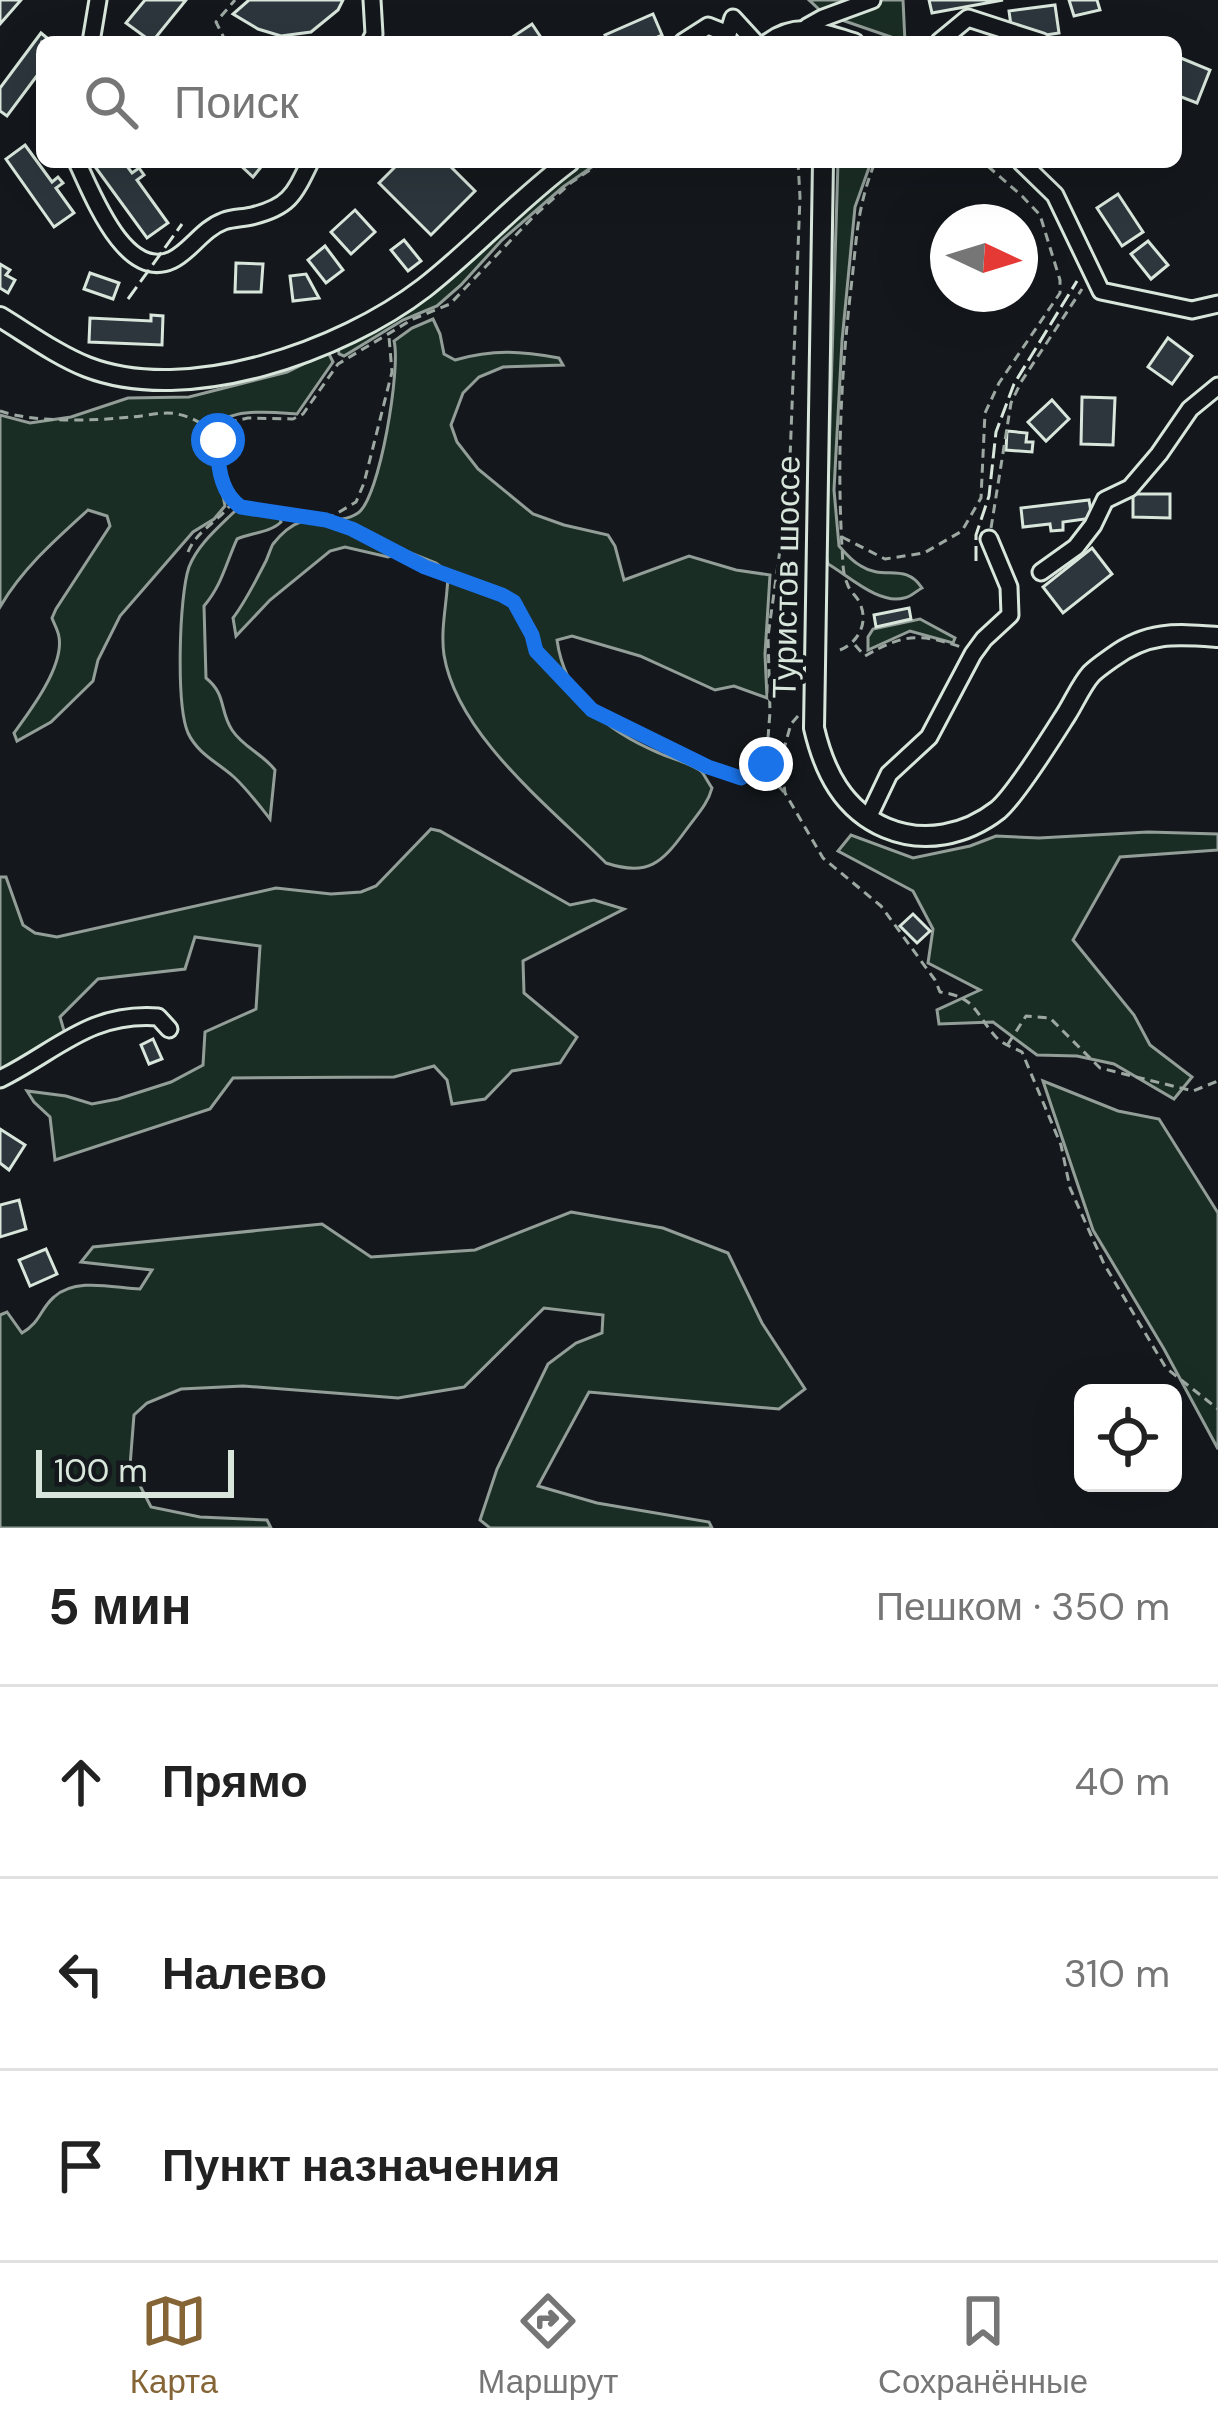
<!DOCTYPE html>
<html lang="ru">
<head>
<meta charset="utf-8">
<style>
	:root { --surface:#fff; --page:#f6f6f6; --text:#222; --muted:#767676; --line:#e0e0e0; --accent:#856535 }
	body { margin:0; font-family:"DM Sans",sans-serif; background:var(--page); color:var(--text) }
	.controls { position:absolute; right:36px; bottom:36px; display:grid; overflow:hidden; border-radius:18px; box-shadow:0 12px 48px #0002 }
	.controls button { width:108px; height:108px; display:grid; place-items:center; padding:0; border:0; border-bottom:3px solid var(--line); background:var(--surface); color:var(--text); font:60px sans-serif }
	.compass { position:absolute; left:930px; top:204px; width:108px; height:108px; border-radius:50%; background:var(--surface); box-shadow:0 12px 48px #0002; rotate:94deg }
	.scale { position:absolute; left:36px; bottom:30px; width:198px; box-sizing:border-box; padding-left:12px; border:6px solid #d8e6dc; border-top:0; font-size:33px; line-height:42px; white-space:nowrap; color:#d8e6dc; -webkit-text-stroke:9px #14181c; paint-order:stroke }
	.stop { position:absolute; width:36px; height:36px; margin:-27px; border:9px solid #1a73e8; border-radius:50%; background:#fff }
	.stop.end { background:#1a73e8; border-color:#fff; box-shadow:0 3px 12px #0008 }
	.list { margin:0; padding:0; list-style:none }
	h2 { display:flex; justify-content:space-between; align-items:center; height:156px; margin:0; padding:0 48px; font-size:51px }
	h2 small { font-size:39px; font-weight:400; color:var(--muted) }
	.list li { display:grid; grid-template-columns:78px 1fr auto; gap:36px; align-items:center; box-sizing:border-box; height:192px; padding:0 48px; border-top:3px solid var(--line) }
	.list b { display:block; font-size:45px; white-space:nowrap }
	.list em { font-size:39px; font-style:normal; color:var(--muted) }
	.icon { flex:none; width:66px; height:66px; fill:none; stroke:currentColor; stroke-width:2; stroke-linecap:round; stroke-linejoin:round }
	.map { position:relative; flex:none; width:1218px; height:1528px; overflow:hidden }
	.search { position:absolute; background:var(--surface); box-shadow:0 12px 48px #0002; left:36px; right:36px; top:36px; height:132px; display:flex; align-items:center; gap:30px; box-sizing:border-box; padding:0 42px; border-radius:18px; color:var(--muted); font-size:45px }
	.sheet { height:732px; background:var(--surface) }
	nav { display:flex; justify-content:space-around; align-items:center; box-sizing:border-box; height:168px; border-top:3px solid var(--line); background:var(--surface); font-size:33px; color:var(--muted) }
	nav a { display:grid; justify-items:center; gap:6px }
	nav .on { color:var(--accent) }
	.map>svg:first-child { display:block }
	.green { fill:#1a2d24; stroke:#939e99; stroke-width:3 }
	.building { fill:#2c363c; stroke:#d8e6dc; stroke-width:3 }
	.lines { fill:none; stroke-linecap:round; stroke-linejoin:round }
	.minor-casing { stroke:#d8e6dc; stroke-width:21 }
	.major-casing { stroke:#d8e6dc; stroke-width:24 }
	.path { stroke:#9da8a2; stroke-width:3; stroke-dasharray:9 6; stroke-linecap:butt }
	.minor { stroke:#14181c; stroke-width:15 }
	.major { stroke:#14181c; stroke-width:18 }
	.fence { stroke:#d8e6dc; stroke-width:3; stroke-dasharray:15 6; stroke-linecap:butt }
	.route { stroke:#1a73e8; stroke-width:15 }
	.labels { text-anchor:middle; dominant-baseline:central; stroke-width:9; stroke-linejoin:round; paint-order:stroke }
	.street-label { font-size:33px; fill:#d8e6dc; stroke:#14181c }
</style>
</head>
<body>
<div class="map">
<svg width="1218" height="1528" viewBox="0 0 1218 1528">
	<rect width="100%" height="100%" fill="#14181c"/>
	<g class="green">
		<path d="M809,0H903L905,42H896L894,38L824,14Z"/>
		<path d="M578,162H599L563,187L502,240L461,285L437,306L403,320L344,356L339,354L338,347L521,210Z"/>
		<path d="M838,162H871L855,207L842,341L834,490L839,546C845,553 853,562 861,566C884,581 905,562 922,588C916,591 911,597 904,598C879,605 849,576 828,564L826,554Z"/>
		<path d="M433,319L440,334L444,354L455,360C493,349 521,351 559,358L563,365L503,367L479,377L463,393L451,425L457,442L478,469L533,514L564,525L608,535L615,546L624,580L689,556L736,570L770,575L765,654L767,698L734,686L715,690L640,656L572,636L557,640C565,698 607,731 659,753C671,759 692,763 702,772C703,773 711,787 712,788C708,804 696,816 686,830C662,863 648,877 606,863C550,807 457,735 444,655C440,627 448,600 448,572L436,563L406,551L388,557L345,547L330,551L270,600L236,636L233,618C246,601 256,580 266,561C267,559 272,545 273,544C307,501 331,531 358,513C380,498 401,367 394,341L412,328Z"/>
		<path d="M328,352L333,362L297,414C269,412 205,403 212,449C215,468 222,487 225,506L214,519L193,532L120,616L98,660L93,681L51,722L17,741L14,733C31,710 64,666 59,637C58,630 54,624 52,618L56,609L110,526L107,516L88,510C56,539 22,569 0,607V415L30,423L71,417L128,398L189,397L287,372Z"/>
		<path d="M236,510L280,518L281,522C271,532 251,533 237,539C226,563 222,585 204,606L206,678C227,695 219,710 232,730C244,748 262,753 275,770L270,819C259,805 247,789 234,777C217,762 198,754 188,733C176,705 179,596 189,567C198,544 219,527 236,510Z"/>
		<path d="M920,619L955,638L953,643L910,631L868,650V637L873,629Z"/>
		<path d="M431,829L440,831L570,905L594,900L624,909L523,961L524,993L577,1037L560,1063L512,1071L485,1099L452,1104L447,1080L434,1066L394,1077L233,1078L210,1109L55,1160L50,1117L34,1102L27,1091L66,1096L92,1104L118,1099L171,1082L203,1065L205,1032L256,1009L260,946L195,937L185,969L98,979L60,1017L65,1034L0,1073V877H6L23,925L35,933L57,937L276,888L331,894L361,892L376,886Z"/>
		<path d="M1148,832L1218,834V850L1120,857L1073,940L1134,1015L1150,1045L1192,1077L1174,1099L1114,1064L1077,1056L1037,1055L993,1022L939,1024L937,1010L980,990L928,963L933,929L913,891L838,851L851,835L913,858L970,846L996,836L1039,838Z"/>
		<path d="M1043,1081L1118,1111L1159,1119L1218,1213V1449L1164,1349L1093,1230Z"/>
		<path d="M571,1212L663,1228L728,1253L762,1323L805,1389L779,1409L589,1392L538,1486L597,1503L709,1522L712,1528H490L480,1520L497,1469L548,1364L576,1343L602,1333L603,1315L544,1308L464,1387L398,1398L243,1386L181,1389L147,1403L134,1415L130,1466L151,1507L200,1517L267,1520L271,1528H0V1315L7,1312L22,1333C41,1322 40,1309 54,1297C76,1277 114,1288 140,1289L152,1270L81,1262L93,1247L322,1224L371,1257L475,1250Z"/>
	</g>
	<g class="building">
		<path d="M0,0H21L0,24Z"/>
		<path d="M145,0H186L152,42L126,23Z"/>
		<path d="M249,0H343L338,10L311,32L281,36L258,29L233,14Z"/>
		<path d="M929,0H1003L932,13Z"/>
		<path d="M1069,0H1097L1100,10L1074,16Z"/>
		<path d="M1055,5L1059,33L1013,40L1009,11Z"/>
		<path d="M653,14L662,35L646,42H608L605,35Z"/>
		<path d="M532,24L544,42H505Z"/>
		<path d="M41,33L52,42H42V82L36,77L7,116L0,111V88Z"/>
		<path d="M1176,56L1210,70L1197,103L1176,95Z"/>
		<path d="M25,145L52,182L58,177L63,183L56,188L74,213L54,227L6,159Z"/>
		<path d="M104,162H124L132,173L139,168L144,175L137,180L168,223L147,238L96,168Z"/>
		<path d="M237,162H265L253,177Z"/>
		<path d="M400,162H446L475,191L431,235L379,183Z"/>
		<path d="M1118,194L1143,232L1122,246L1097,208Z"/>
		<path d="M355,210L375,232L351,254L331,232Z"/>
		<path d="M404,240L421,261L408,271L391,250Z"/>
		<path d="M1148,241L1168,265L1151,279L1131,254Z"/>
		<path d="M325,246L343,270L326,283L308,260Z"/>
		<path d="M236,263L263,264L261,292H235Z"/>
		<path d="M0,264L10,270L6,275L15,280L8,293L0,288Z"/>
		<path d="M90,273L119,283L113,299L84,289Z"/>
		<path d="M306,274L319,298L293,301L290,276Z"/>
		<path d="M151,315L163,316L162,345L89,342L90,318L151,321Z"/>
		<path d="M1168,338L1192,356L1172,384L1148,367Z"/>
		<path d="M1082,397L1115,398L1113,445L1081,444Z"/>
		<path d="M1052,400L1069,419L1046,441L1028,422Z"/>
		<path d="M1007,431L1027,433L1026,442H1033L1032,452L1006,450Z"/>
		<path d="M1133,494H1170V518L1133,517Z"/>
		<path d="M1089,500L1092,518L1063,522V530L1051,531L1050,524L1023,527L1021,508Z"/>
		<path d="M1092,548L1112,574L1063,613L1043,587Z"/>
		<path d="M909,608L911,619L876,627L874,615Z"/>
		<path d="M913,914L930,931L917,943L900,926Z"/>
		<path d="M153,1039L162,1059L149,1064L141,1045Z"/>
		<path d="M0,1129L25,1145L9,1170L0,1163Z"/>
		<path d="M19,1200L26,1229L0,1237V1205Z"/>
		<path d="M46,1249L57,1274L30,1286L19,1260Z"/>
	</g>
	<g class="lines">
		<g class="minor-casing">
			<g id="minor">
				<path d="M807,27L823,18L872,0"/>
				<path d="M91,42L98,0"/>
				<path d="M370,42L374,34L372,0"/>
				<path d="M683,42L708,26L728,34L733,18L755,42"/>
				<path d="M768,42C799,20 822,32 855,42"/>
				<path d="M939,42L968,18L1042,42"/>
				<path d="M77,162C92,193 125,282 172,260C191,251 202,229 224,221C232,218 243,218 252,216C289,207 294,195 310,162"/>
				<path d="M1021,162L1055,195L1101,291L1192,310L1218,304"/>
				<path d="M1041,572L1076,547L1093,525L1105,500L1130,488L1159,454L1190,409L1218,386"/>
				<path d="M868,818L889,774L929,737L973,654L984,639L1010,615L1009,587L989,539"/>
				<path d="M0,1079C57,1051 89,1012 158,1017L169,1029"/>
			</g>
		</g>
		<g class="major-casing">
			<g id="major">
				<path d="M823,162L814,728C824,771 843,810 886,828C924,844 966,835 998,810C1016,795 1053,735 1067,713C1075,700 1082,684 1091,674C1097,668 1106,662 1113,657C1148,631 1177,634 1218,637"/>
				<path d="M0,317C28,334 57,355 87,367C188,406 342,351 424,288C474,249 518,200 569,162"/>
			</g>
		</g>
		<g class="path">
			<path d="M226,42L216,22L235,0"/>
			<path d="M602,162L572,182L534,216L450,304L413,319L338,364L303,414L293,419L248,418L234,421L225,426L219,434L218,441C217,464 220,493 240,507C277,512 315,515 349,528C384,540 414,563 448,577C469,585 501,587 516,605C528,619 529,640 539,654C580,717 672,756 741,778L766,764"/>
			<path d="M0,411C35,423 93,421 131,417C146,416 163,411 177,414C193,417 206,425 216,438"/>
			<path d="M326,520L356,502L364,483L392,372L389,337"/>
			<path d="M991,528L1011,403L1021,382L1082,289"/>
			<path d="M842,537L885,559L924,553L962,531L981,498L985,413L999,383L1060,293V280L1040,215L1022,196L983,162"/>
			<path d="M188,552C197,530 218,522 231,504"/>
			<path d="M855,645L865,656C903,634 919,633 961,647"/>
			<path d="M840,650C857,643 868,625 861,606C858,596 850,593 847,583C842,572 843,559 842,547C837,461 841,374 851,288C857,239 856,210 875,162"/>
			<path d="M798,716L791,724L781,759L785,793L823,858L881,906L935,980L940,992C976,997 975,1013 995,1036C1002,1044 1012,1047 1022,1052L1061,1145L1070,1188L1104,1264L1166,1368L1218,1409"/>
			<path d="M784,792L771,778L766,764L770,712L768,636L789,485L800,197L798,162"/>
			<path d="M1008,1044L1026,1016L1050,1018L1100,1068L1193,1091L1218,1081"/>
		</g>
		<use href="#minor" class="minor"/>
		<use href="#major" class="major"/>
		<g class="fence">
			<path d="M128,299L182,224"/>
			<path d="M976,561V535L989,496L996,432L1014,384L1077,281"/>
		</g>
	</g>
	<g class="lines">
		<path class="route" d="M218,440C217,464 220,493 241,507L326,520L352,529L425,567L502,595L514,602L532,635L536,651L592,710L708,767L741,778L766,764"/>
	</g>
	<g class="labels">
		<g class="street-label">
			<text transform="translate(786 577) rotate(-89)">Туристов шоссе</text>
		</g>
	</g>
</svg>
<div class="controls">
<button><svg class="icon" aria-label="locate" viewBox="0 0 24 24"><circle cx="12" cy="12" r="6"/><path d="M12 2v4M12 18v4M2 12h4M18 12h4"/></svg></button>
</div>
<svg class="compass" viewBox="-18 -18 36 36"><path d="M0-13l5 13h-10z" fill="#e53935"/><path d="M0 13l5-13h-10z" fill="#767676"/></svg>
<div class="scale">100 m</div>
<div class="stop" style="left:218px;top:440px"></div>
<div class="stop end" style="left:766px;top:764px"></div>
<div class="search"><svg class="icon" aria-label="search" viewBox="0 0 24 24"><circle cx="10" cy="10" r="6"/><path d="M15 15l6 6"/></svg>Поиск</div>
</div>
<section class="sheet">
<h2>5 мин<small>Пешком · 350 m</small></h2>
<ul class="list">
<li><svg class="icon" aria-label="ahead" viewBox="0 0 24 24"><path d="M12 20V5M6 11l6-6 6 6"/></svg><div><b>Прямо</b></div><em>40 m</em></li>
<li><svg class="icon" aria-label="left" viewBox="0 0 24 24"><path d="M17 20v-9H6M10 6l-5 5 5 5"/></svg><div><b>Налево</b></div><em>310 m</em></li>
<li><svg class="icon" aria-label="arrive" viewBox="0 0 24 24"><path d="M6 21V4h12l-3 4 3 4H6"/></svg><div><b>Пункт назначения</b></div></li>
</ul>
</section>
<nav>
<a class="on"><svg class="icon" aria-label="map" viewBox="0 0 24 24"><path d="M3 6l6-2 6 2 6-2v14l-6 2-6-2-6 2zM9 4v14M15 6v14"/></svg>Карта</a>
<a><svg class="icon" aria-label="directions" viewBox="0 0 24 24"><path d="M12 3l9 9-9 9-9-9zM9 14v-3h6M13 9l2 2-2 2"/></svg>Маршрут</a>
<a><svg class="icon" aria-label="saved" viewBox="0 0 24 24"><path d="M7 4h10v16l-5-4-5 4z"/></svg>Сохранённые</a>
</nav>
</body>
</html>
